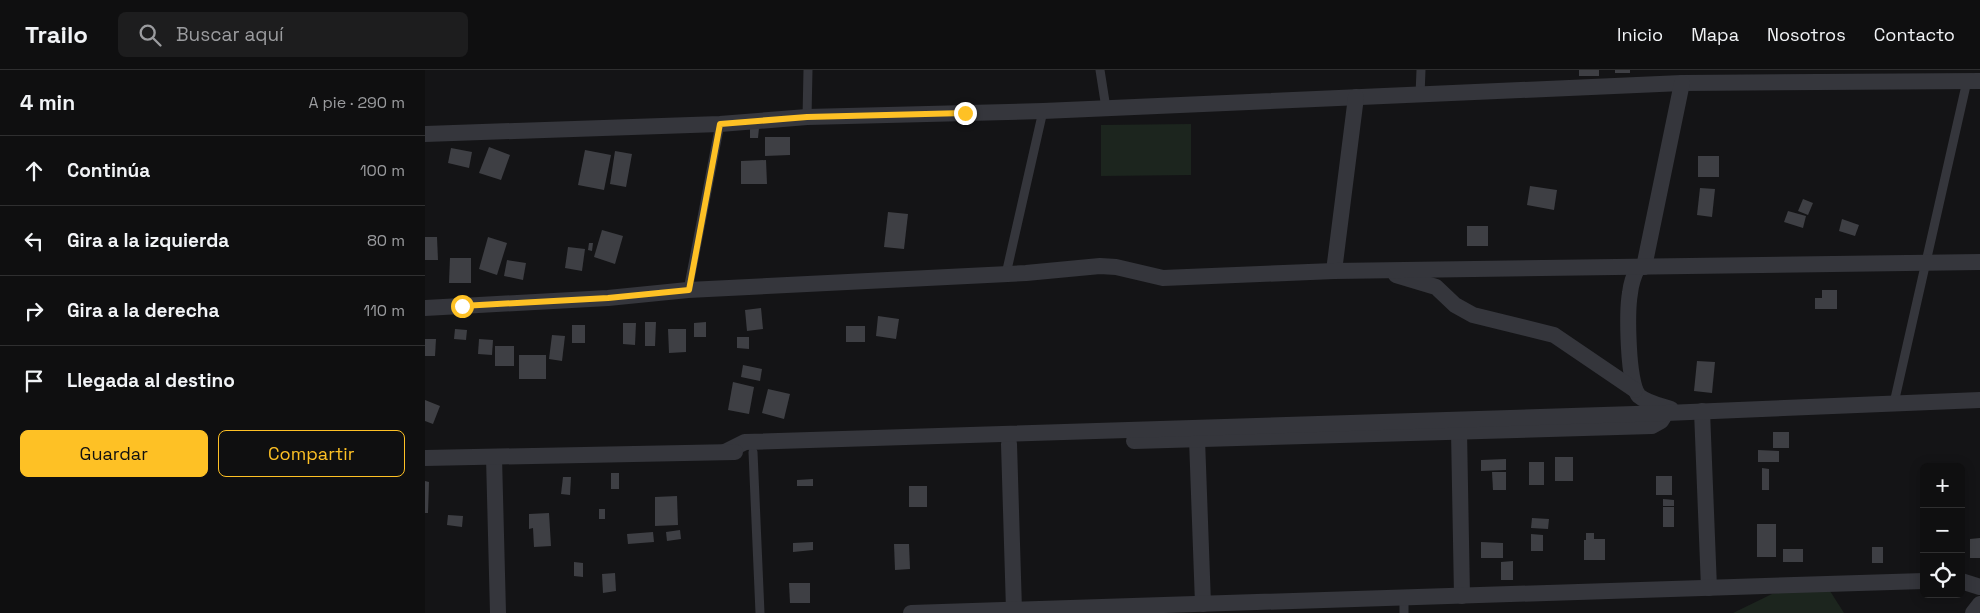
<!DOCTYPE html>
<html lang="es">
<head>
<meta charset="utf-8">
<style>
	:root { --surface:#0f0f10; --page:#1d1d1e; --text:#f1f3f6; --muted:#9b9c9f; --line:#2f2f30; --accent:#fec125 }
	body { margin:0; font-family:"Space Grotesk",sans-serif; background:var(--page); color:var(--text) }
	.controls { position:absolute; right:15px; bottom:15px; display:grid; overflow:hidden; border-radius:8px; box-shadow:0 2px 12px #0003 }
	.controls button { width:45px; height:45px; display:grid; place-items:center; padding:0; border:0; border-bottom:1px solid var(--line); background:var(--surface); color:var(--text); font:25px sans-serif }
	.stop { position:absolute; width:15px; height:15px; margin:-11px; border:4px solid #fec125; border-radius:50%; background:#fff }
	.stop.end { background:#fec125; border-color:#fff; box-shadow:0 1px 5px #0008 }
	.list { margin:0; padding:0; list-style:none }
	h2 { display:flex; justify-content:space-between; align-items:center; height:65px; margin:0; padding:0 20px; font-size:21px }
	h2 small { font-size:16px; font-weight:400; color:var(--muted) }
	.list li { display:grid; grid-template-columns:32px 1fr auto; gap:15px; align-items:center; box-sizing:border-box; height:70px; padding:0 20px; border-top:1px solid var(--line) }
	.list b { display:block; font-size:19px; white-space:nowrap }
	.list em { font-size:16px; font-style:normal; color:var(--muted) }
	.actions { display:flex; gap:10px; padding:15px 20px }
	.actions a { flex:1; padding:11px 0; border:1px solid var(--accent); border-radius:8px; text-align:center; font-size:18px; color:var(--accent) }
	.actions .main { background:var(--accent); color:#111 }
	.icon { flex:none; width:28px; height:28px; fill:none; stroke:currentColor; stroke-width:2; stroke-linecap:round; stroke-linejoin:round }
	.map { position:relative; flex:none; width:1555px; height:543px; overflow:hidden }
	header { display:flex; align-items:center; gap:30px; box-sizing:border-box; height:70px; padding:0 25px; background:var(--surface); border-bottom:1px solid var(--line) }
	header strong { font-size:24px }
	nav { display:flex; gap:28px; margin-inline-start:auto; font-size:18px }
	.search { width:350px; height:45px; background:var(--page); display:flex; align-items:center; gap:12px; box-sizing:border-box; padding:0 18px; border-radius:8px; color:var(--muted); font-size:19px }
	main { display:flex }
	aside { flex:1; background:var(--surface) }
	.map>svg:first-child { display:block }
	.green { fill:#1c251e }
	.building { fill:#3e3f44 }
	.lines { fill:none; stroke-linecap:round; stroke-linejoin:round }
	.lane { stroke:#35363c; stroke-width:9 }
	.street { stroke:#35363c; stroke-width:16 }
	.route { stroke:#fec125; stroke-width:6 }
</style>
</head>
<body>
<header>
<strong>Trailo</strong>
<div class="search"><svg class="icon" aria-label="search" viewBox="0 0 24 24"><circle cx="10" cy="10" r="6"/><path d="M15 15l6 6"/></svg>Buscar aquí</div>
<nav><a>Inicio</a><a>Mapa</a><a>Nosotros</a><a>Contacto</a></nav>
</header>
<main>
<aside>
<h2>4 min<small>A pie · 290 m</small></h2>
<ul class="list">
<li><svg class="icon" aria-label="ahead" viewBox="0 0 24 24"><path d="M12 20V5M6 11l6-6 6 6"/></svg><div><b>Continúa</b></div><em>100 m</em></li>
<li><svg class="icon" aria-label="left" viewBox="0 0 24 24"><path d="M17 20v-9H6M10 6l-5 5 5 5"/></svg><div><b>Gira a la izquierda</b></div><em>80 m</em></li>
<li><svg class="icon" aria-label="right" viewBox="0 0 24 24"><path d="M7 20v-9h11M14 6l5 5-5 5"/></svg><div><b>Gira a la derecha</b></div><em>110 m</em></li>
<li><svg class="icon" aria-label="arrive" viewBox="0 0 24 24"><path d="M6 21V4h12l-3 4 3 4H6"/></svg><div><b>Llegada al destino</b></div></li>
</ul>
<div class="actions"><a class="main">Guardar</a><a>Compartir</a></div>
</aside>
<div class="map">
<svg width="1555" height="543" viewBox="0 0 1555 543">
	<rect width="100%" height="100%" fill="#141416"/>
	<g class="green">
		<path d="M766,54V105L676,106V55Z"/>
		<path d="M1382,518L1405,521L1419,543H1308L1347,524Z"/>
	</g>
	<g class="building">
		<rect x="1154" y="0" width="20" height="6"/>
		<rect x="1190" y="0" width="15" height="3"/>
		<path d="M325,58H334L333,68H325Z"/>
		<path d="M340,67H365V85L340,86Z"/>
		<path d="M64,77L85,85L76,110L54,103Z"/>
		<path d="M26,78L47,82L44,98L23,93Z"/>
		<path d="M160,80L186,85L179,120L153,115Z"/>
		<path d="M190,81L207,84L201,117L185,114Z"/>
		<rect x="1273" y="86" width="21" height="21"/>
		<path d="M341,90L342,114H316V91Z"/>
		<path d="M1105,116L1132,120L1129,140L1102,135Z"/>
		<path d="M1275,118L1290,119L1287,147L1272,145Z"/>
		<path d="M1378,129L1388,133L1383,145L1373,141Z"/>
		<path d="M1363,141L1381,146L1378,158L1359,152Z"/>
		<path d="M463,142L483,144L479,179L459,177Z"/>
		<path d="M1417,149L1434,155L1430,166L1414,161Z"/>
		<rect x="1042" y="156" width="21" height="20"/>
		<path d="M177,160L198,166L190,194L169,187Z"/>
		<path d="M0,167H12L13,190H0Z"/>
		<path d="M63,167L82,173L72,205L54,199Z"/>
		<path d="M164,173H168L167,181L163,180Z"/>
		<path d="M143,177L160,179L157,201L140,198Z"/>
		<path d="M25,188H46V213H24Z"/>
		<path d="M82,190L101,193L98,210L79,206Z"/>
		<path d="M1397,220H1412V239H1390V228H1397Z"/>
		<path d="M336,238L338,259L322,261L320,240Z"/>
		<path d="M453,246L474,249L471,269L451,266Z"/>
		<path d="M220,252H231L230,276H220Z"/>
		<path d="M281,252V267H269V253Z"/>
		<path d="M198,253H211L210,275L198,274Z"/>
		<rect x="147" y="255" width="13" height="18"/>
		<rect x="421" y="256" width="19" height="16"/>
		<path d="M30,259L42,260L41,270L29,269Z"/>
		<path d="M243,259H261V282L244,283Z"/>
		<path d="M127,265L140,266L137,291L124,289Z"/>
		<path d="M312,267H324V279L312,278Z"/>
		<path d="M0,269H11L10,286H0Z"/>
		<path d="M54,269L68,270L67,285L53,284Z"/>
		<rect x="70" y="276" width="19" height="20"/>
		<rect x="94" y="285" width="27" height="24"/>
		<path d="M1272,291L1290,292L1287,323L1269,321Z"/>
		<path d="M318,295L337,299L335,311L316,307Z"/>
		<path d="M308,312L329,317L324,344L303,340Z"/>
		<path d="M343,319L365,324L359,349L337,343Z"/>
		<path d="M0,330L15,336L8,354L0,351Z"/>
		<rect x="1348" y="362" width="16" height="16"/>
		<path d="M1333,380L1354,381V392H1333Z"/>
		<rect x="1130" y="387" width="18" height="24"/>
		<path d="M1081,389V400L1056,401V390Z"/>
		<rect x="1104" y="392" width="15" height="23"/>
		<path d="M1337,398L1344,399V420H1337Z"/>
		<path d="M1067,402H1081V420H1068Z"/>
		<rect x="186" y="403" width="8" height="16"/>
		<rect x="1231" y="406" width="16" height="19"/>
		<path d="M138,407H146L145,425L136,424Z"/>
		<path d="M388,409V416H372V410Z"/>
		<path d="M0,411L4,412L3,443H0Z"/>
		<rect x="484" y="416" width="18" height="21"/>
		<path d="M252,426L253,455L230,456V427Z"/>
		<path d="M1238,429L1249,430V436H1238Z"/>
		<rect x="1238" y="437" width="11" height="20"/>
		<rect x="174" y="439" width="6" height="10"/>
		<path d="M124,443L126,476L109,477L108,458L104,459V444Z"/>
		<path d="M23,445L38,446L37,457L22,455Z"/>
		<path d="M1107,448L1124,449L1123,459L1106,458Z"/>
		<rect x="1332" y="454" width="19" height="33"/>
		<path d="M255,460L256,469L242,471L241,462Z"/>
		<path d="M228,462L229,472L203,474L202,464Z"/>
		<path d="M1161,463H1169V469H1180V490H1159V470H1161Z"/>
		<path d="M1106,464L1118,465V481H1106Z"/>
		<path d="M1555,468V488H1545V469Z"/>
		<path d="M388,472V480L368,482V473Z"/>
		<path d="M1056,472L1078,473V488H1056Z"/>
		<path d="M469,474H484L485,499L470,500Z"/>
		<rect x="1447" y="477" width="11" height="16"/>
		<rect x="1358" y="479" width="20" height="13"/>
		<path d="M1088,491V510H1076V492Z"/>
		<path d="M149,492L158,493V507L149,506Z"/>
		<path d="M190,503L191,521L178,523L177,504Z"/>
		<path d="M364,513H385V533H365Z"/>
	</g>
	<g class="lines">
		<g class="lane">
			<path d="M675,0L681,38"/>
			<path d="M995,25L996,0"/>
			<path d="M382,47L383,0"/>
			<path d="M581,204L618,41"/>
			<path d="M263,220L295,54"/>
			<path d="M1469,333L1542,11"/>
			<path d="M328,382L335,543"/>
			<path d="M979,527V543"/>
		</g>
		<g class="street">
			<path d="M0,64L295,54L382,47L618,41L1257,13L1555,11"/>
			<path d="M1213,197C1209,205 1206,213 1205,223C1202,240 1202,314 1214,326C1222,333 1237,336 1246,339"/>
			<path d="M1219,197L1257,13"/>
			<path d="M909,201L931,27"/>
			<path d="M971,205L1011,217L1030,235L1048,245L1129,265L1210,320"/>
			<path d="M0,238L183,228L263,220L601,203L675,196L691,197L738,208L909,201L1555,192"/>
			<path d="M1277,341L1284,518"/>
			<path d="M1034,361L1037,526"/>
			<path d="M772,369L778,534"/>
			<path d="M709,371L1227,356L1236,351L1241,343"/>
			<path d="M584,374L589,540"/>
			<path d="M300,382L320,372L1241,343L1555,330"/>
			<path d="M69,387L73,543"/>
			<path d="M0,388L310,382"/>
			<path d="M1536,511L1555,517"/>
			<path d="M486,543L1499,511"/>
			<path d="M1548,543L1555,534"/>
		</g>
	</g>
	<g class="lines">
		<path class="route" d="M37,236L183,228L264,220L295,54L382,47L540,43"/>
	</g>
</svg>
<div class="controls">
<button>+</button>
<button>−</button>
<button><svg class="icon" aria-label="locate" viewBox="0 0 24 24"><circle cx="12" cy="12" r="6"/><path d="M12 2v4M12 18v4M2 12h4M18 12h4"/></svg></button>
</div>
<div class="stop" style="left:37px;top:236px"></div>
<div class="stop end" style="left:540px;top:43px"></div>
</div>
</main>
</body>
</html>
